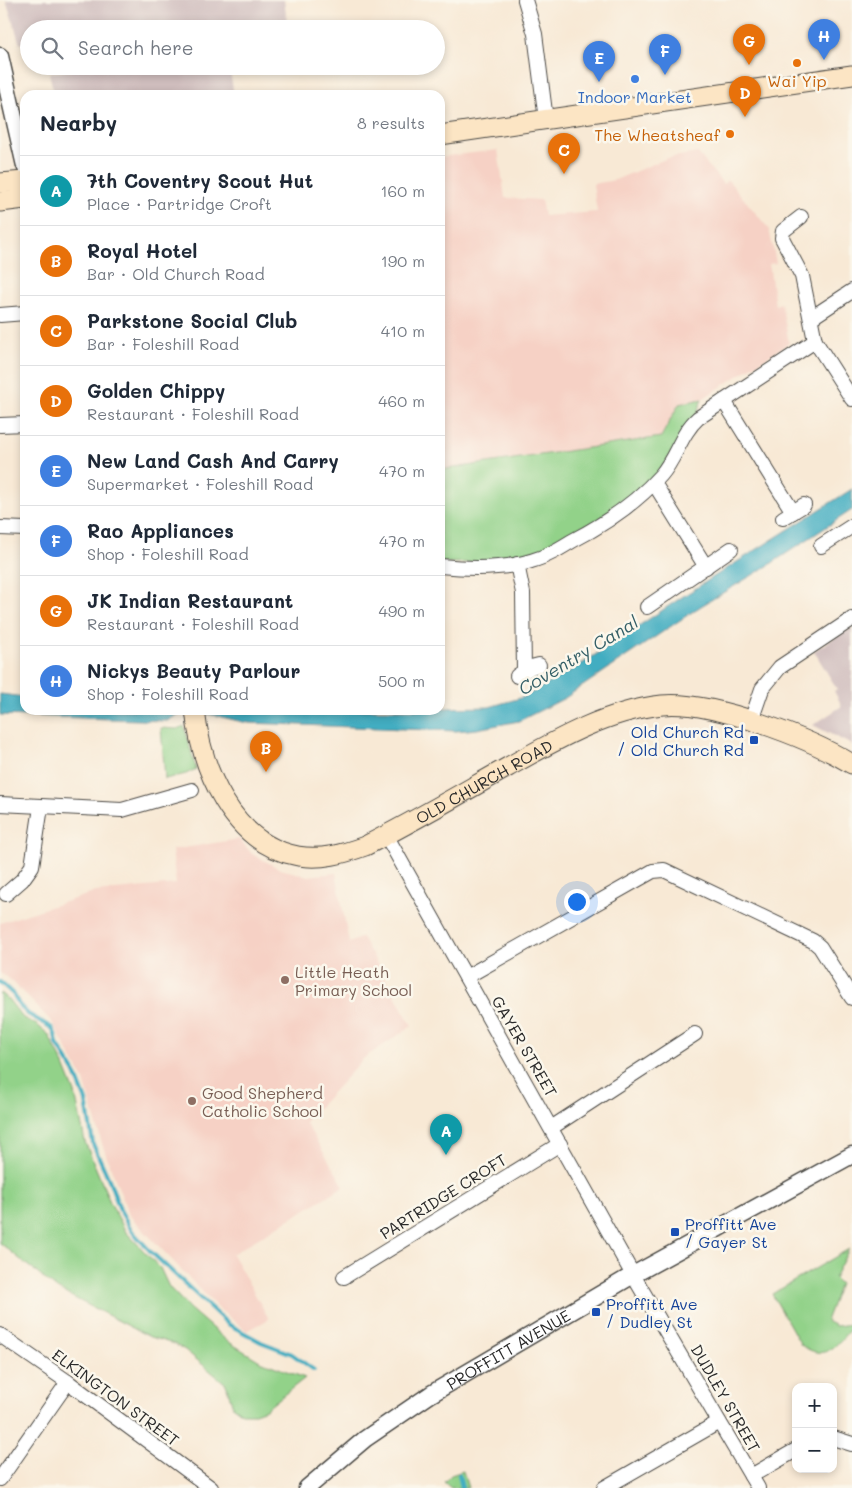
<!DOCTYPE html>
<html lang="en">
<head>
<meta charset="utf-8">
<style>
	:root { --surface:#fff; --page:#f6f6f7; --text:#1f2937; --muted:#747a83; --line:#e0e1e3; --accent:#111827 }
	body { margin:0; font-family:Mali,sans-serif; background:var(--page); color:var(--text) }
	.controls { position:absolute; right:15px; bottom:15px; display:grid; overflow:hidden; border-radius:10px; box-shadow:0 2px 8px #0003 }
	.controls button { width:45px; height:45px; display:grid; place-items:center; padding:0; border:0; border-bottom:1px solid var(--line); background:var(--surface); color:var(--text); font:25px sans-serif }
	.you { position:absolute; left:576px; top:901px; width:18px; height:18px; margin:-12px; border:4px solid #fff; border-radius:50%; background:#1a73e8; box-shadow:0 0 0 8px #1a73e833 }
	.badge { display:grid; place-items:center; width:32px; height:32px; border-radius:50%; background:var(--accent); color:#fff; font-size:16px; font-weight:700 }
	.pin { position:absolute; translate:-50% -41px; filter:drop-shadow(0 1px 2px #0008) }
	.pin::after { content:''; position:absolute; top:26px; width:18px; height:15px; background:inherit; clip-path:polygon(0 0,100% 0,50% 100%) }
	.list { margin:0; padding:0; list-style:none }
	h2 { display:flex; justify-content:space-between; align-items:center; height:65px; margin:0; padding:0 20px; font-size:21px }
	h2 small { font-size:16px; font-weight:400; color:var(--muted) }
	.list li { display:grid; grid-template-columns:32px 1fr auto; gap:15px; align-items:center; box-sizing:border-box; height:70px; padding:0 20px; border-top:1px solid var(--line) }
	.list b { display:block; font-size:19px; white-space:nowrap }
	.list p { margin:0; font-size:16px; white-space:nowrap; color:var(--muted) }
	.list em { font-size:16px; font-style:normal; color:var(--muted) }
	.icon { flex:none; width:28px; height:28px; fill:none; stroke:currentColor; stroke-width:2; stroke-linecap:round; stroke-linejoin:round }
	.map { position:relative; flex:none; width:852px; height:1488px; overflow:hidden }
	.search { position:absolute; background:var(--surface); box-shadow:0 2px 8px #0003; left:20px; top:20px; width:425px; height:55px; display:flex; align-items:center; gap:12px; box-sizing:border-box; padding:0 18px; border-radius:28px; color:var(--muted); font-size:19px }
	.panel { position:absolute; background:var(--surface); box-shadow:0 2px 8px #0003; left:20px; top:90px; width:425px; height:625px; border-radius:15px }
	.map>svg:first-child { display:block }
	.built { fill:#f6d1c5 }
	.industrial { fill:#d1bfbf }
	.green { fill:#92d289; stroke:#5e7e5a }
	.water { fill:#42adc1; stroke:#366c76 }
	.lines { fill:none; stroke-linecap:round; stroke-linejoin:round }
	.stream { stroke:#42adc1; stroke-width:4 }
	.minor-casing { stroke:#4a4844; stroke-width:16 }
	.tertiary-casing { stroke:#4a4844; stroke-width:19 }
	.secondary-casing { stroke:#4a4844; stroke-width:21 }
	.minor { stroke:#fff; stroke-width:14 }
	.tertiary { stroke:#fff; stroke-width:16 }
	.secondary { stroke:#fce5c4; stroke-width:19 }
	.food-dot { fill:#e8710a; stroke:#fbf7ec; stroke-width:2 }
	.shop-dot { fill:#3f7fe0; stroke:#fbf7ec; stroke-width:2 }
	.transit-dot { fill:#1a4fb4; stroke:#fbf7ec; stroke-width:2 }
	.education-dot { fill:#8d6e63; stroke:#fbf7ec; stroke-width:2 }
	.labels { text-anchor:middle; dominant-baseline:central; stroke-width:5; stroke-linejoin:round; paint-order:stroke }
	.food-label { font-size:16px; fill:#c56008; stroke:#fbf7ec }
	.shop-label { font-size:16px; fill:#366cbe; stroke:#fbf7ec }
	.transit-label { font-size:16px; fill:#164399; stroke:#fbf7ec; text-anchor:start }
	.street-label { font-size:16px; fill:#2b2b2b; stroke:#fbf7ec }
	.education-label { font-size:16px; fill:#785e54; stroke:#fbf7ec; text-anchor:start }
	.water-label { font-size:18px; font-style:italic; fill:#345f67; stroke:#fbf7ec }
</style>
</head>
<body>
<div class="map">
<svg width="852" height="1488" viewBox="0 0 852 1488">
	<rect width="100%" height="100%" fill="#fbf7ec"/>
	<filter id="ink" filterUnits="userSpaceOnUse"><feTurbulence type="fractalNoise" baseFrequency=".02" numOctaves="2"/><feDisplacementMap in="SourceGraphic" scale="10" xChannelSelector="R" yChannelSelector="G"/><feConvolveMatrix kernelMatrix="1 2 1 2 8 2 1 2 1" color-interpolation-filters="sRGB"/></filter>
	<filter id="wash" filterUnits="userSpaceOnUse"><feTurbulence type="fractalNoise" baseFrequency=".0096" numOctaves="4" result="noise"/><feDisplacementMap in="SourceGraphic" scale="20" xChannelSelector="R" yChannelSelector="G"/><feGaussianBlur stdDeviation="1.12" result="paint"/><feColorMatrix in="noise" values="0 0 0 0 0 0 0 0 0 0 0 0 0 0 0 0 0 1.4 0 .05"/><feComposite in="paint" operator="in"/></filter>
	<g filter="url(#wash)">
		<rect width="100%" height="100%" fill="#f8e9d5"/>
		<g class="built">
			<path d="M498,150L505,198L541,200L544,216L597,212L593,184L615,180L668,158L698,153L723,184L728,180L769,229L776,263L769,264L775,305L781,303L789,343L702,399L679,404L661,437L440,470V157Z"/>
			<path d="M239,839L252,854L280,869L308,876L336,873L349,943L362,937L412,1026L364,1058L305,1122L344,1186L232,1254L269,1319L247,1331L219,1309L129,1215L103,1147L84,1080L52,1022L12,981L0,973V923L96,892L176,884L172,850Z"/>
		</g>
		<g class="industrial">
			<path d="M6,0H284L288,29H29V42L20,44Z"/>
			<path d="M96,66H229L234,95H27L26,93L53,89L49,73L96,68Z"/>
			<path d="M852,627V745L813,725L842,706L834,691L837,689L814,651Z"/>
		</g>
		<g class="green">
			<path d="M702,399L696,416L659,474L583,533L516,562L440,563V470L661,437L679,404Z"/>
			<path d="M184,726L196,769L186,774L165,779L161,728L177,729Z"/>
			<path d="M0,993L8,999L23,1018L37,1025L48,1034L63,1063L75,1093L85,1142L110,1202L126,1232L160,1268L169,1287L190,1309L227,1341L260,1361L305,1378L266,1409L255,1413H242L233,1407L226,1384L185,1350L174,1344L150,1337L57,1289L0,1243Z"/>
			<path d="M849,1249L834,1278L840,1284L826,1321L836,1326L852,1324V1327C836,1345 827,1363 801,1345L772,1294Z"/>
			<path d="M463,1471L468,1488H451L444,1482L451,1475Z"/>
		</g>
		<path class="water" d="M852,489V510L766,567L701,606L565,698L519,721L477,729L456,731L249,723C230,720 200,709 181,714C176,715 171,719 167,721L0,715V694L25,697V710H440V708L489,707L524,697L577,667L685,595Z"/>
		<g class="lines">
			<g class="stream">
				<path d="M0,982L14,995L19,1005L28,1014L52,1028L55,1034L57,1044L75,1073L86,1101L93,1144L110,1182L120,1210L132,1231L151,1252L228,1324L261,1342L292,1354L314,1370"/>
				<path d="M459,1475L462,1488"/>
			</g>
		</g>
	</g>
	<g filter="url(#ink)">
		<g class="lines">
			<g class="minor-casing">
				<g id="minor">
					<path d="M525,0L535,34L546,120"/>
					<path d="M801,217L783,231L782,238L802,276L815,341L852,399"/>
					<path d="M0,315L25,313"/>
					<path d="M811,318L852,291"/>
					<path d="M724,401L793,512"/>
					<path d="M0,425L25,424"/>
					<path d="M654,483L706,567"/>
					<path d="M783,518L804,505"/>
					<path d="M0,528L25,529"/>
					<path d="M821,546L852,526"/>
					<path d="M517,564L523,593L524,671"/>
					<path d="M440,566C470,569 502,570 531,561C546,557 559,549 572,541C605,524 636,503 661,475C676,458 681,433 698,418L815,341"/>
					<path d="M647,607L731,549"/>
					<path d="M517,676L531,667L539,665"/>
					<path d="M751,721L762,689L780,667L852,619"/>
					<path d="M0,804L122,810L192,790"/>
					<path d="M386,835L633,1275L758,1488"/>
					<path d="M6,894L22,880L32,866L41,807"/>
					<path d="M466,977L653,871L664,870L813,941L820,947L852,998"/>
					<path d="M551,1128L695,1034"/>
					<path d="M344,1277L560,1144"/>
					<path d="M0,1335L68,1382L211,1488"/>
					<path d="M833,1438L852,1444"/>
					<path d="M751,1476L796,1450"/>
					<path d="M0,1479L68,1382"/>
					<path d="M604,1488L719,1422"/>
				</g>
			</g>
			<g class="tertiary-casing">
				<g id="tertiary">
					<path d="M0,56L25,166"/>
					<path id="s1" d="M307,1488L365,1439L431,1394L633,1275L852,1155"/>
				</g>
			</g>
			<g class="secondary-casing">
				<g id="secondary">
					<path d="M440,135L852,75"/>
					<path d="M0,183L25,181"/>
					<path d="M0,202L25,199"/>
					<path id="s2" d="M195,710C201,768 232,844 298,856C321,860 343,854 365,846C413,822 460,794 508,767C556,740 606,711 662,705C711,700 809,738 852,764"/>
				</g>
			</g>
			<use href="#minor" class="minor"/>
			<use href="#tertiary" class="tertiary"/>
			<use href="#secondary" class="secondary"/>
		</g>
	</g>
	<g class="food-dot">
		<circle cx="797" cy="63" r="5"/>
		<circle cx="730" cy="134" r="5"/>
	</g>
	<circle class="shop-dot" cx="635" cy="79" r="5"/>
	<g class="transit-dot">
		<rect x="749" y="735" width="10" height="10" rx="2.5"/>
		<rect x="670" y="1227" width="10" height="10" rx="2.5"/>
		<rect x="591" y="1307" width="10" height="10" rx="2.5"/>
	</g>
	<g class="education-dot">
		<circle cx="285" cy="980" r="5"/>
		<circle cx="192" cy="1101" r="5"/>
	</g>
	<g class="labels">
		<g class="food-label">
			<text x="797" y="80">Wai Yip</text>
			<text x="720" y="134" text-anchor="end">The Wheatsheaf</text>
		</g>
		<g class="shop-label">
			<text x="635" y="96">Indoor Market</text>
		</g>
		<g class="transit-label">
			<text x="744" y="731" text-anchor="end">Old Church Rd<tspan x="744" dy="18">/ Old Church Rd</tspan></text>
			<text x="685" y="1223">Proffitt Ave<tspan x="685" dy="18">/ Gayer St</tspan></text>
			<text x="606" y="1303">Proffitt Ave<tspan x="606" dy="18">/ Dudley St</tspan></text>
		</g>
		<g class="street-label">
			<text stroke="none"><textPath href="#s2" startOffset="395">OLD CHURCH ROAD</textPath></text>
			<text transform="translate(525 1046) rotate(60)">GAYER STREET</text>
			<text transform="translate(443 1196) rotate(-32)">PARTRIDGE CROFT</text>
			<text stroke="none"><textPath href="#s1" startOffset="245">PROFFITT AVENUE</textPath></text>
			<text transform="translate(116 1397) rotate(36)">ELKINGTON STREET</text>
			<text transform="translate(726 1398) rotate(60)">DUDLEY STREET</text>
		</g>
		<g class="education-label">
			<text x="295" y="971">Little Heath<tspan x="295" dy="18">Primary School</tspan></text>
			<text x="202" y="1092">Good Shepherd<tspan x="202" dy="18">Catholic School</tspan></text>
		</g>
		<g class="water-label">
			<text transform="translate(578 655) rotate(-31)">Coventry Canal</text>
		</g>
	</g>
</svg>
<div class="controls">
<button>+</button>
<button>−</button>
</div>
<div class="you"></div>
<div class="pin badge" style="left:446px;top:1155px;background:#0f9aa8">A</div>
<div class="pin badge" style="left:266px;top:772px;background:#e8710a">B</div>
<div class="pin badge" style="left:564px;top:174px;background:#e8710a">C</div>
<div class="pin badge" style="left:745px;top:117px;background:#e8710a">D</div>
<div class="pin badge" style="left:599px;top:82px;background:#3f7fe0">E</div>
<div class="pin badge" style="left:665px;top:75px;background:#3f7fe0">F</div>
<div class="pin badge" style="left:749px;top:65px;background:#e8710a">G</div>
<div class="pin badge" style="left:824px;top:60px;background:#3f7fe0">H</div>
<div class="search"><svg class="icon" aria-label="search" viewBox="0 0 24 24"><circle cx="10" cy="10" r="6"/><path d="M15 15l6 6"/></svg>Search here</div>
<section class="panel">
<h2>Nearby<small>8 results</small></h2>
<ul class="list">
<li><span class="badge" style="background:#0f9aa8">A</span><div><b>7th Coventry Scout Hut</b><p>Place · Partridge Croft</p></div><em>160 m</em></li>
<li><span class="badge" style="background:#e8710a">B</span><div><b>Royal Hotel</b><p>Bar · Old Church Road</p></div><em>190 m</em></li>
<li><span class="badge" style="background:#e8710a">C</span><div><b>Parkstone Social Club</b><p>Bar · Foleshill Road</p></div><em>410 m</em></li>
<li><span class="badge" style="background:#e8710a">D</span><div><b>Golden Chippy</b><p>Restaurant · Foleshill Road</p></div><em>460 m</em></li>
<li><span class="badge" style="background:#3f7fe0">E</span><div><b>New Land Cash And Carry</b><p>Supermarket · Foleshill Road</p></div><em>470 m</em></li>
<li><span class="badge" style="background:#3f7fe0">F</span><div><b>Rao Appliances</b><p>Shop · Foleshill Road</p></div><em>470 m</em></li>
<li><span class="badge" style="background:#e8710a">G</span><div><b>JK Indian Restaurant</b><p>Restaurant · Foleshill Road</p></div><em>490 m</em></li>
<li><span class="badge" style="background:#3f7fe0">H</span><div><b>Nickys Beauty Parlour</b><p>Shop · Foleshill Road</p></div><em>500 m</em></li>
</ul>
</section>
</div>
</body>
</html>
